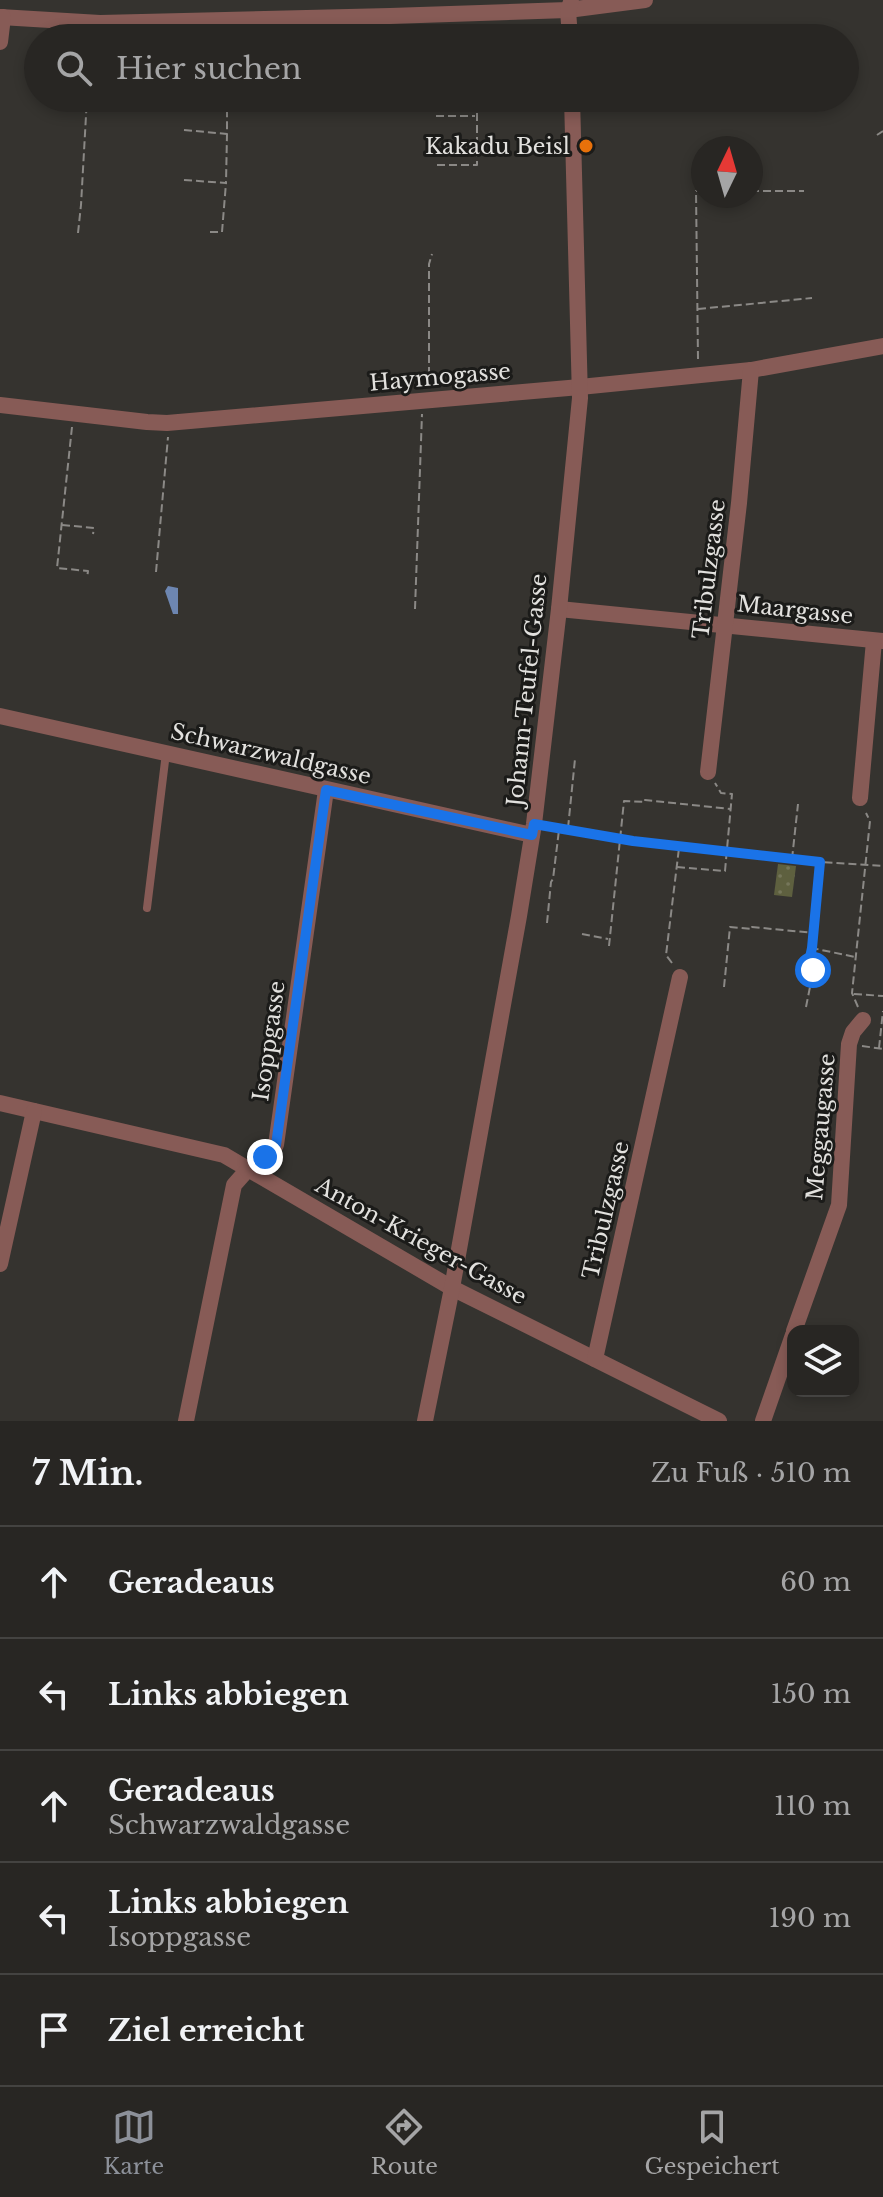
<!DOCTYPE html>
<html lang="de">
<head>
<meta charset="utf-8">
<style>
	:root { --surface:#282623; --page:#302e2b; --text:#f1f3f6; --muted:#a5a5a6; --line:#444341; --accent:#8c9099 }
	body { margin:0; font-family:"Libre Baskerville",serif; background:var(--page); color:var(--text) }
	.controls { position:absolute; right:24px; bottom:24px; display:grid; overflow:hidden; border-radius:16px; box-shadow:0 4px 12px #0003 }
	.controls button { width:72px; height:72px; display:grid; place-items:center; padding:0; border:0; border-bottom:2px solid var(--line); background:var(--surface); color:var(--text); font:40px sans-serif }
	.compass { position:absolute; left:691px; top:136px; width:72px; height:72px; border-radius:50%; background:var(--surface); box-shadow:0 4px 12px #0003; rotate:5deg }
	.stop { position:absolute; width:24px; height:24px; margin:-18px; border:6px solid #1a73e8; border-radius:50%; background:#fff }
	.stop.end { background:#1a73e8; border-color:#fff; box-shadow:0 2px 8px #0008 }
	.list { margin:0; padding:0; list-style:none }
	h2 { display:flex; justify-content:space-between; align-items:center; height:104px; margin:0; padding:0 32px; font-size:34px }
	h2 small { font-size:26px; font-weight:400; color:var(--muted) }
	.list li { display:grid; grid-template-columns:52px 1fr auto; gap:24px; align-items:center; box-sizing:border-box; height:112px; padding:0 32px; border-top:2px solid var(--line) }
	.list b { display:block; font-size:30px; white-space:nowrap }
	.list p { margin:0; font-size:26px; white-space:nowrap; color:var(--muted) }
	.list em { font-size:26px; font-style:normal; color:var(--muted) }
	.icon { flex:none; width:44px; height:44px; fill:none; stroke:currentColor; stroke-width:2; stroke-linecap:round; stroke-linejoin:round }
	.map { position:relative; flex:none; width:883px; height:1421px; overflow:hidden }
	.search { position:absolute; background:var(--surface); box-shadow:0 4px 12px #0003; left:24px; right:24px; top:24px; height:88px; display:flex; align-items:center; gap:20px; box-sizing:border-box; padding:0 28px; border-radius:44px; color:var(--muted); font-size:30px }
	.sheet { height:664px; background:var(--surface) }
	nav { display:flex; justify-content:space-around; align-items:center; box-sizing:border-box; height:112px; border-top:2px solid var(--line); background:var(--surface); font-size:22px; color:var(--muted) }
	nav a { display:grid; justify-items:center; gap:4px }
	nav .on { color:var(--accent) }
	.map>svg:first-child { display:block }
	.grass { fill:url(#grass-dots) }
	.water { fill:#6d86b1 }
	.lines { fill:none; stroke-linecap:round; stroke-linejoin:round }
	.path { stroke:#8b8986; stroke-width:2; stroke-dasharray:8 4; stroke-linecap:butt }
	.lane { stroke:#875b56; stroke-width:8 }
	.street { stroke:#875b56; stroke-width:16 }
	.route { stroke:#1a73e8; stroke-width:10 }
	.food-dot { fill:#e8710a; stroke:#1b1b19; stroke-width:3 }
	.labels { text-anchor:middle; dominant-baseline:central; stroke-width:6; stroke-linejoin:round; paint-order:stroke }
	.poi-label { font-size:22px; fill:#e2e1de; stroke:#1b1b19; text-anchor:end }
	.street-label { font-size:22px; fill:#e2e1de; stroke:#1b1b19 }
</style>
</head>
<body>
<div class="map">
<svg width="883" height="1421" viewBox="0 0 883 1421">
	<defs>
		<pattern id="grass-dots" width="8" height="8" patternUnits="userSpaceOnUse" patternTransform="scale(2)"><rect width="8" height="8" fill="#5e603f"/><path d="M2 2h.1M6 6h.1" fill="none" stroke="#75765a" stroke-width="1.8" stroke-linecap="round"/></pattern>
	</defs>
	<rect width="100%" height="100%" fill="#35332f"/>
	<path class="grass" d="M778,864L796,866L792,897L774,895Z"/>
	<path class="water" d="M168,586L178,588V614H173L165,591Z"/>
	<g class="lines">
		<g class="path">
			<path d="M468,27V38"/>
			<path d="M436,116H475"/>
			<path d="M184,130L227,134V98"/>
			<path d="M877,135L883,131"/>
			<path d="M437,165H477V98"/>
			<path d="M184,180L226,183L227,134"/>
			<path d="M751,191H804"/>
			<path d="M210,232H222L226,183"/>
			<path d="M78,233L81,205L87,98"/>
			<path d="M698,309L812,298"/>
			<path d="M698,359L696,191H703"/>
			<path d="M429,387V264L432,254"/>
			<path d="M72,427L57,568L88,571L87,578"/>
			<path d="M62,525L94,528L93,534"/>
			<path d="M156,572L168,437"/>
			<path d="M415,609L422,414"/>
			<path d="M551,826L633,841L820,862L883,866"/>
			<path d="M568,828L575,759"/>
			<path d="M792,859L798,804"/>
			<path d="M820,863L812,948L855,957"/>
			<path d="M677,867L725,871L732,794L721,793L715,783"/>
			<path d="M547,923L551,882L553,879L559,830"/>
			<path d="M582,934L608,939"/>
			<path d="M609,946L624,801L645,802V800L731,809"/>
			<path d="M672,963L666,955L679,848"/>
			<path d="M724,987L730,927L752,929V927L814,933"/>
			<path d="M854,994L883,996"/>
			<path d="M806,1007L813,972L809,962L812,949"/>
			<path d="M858,1007L852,993L870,821L866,813"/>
			<path d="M862,1046L883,1049"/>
			<path d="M879,1048L883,1011"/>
		</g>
		<path class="lane" d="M147,908L166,753"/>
		<g class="street">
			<path d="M0,17L100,23L390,16L568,10L645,0"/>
			<path d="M570,38L568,10L571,2"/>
			<path d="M0,42L3,17"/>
			<path d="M0,405L147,422L167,423L580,387L751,370L883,346"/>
			<path d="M559,609L883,641"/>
			<path d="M0,716L532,835"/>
			<path d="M708,772L739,503L751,370"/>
			<path d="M860,798L874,641"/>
			<path d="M0,1103L224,1155L452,1288L719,1421"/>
			<path d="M0,1264L34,1111"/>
			<path d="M794,1331L839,1205L849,1044L853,1032L863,1020"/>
			<path d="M595,1359L680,977"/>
			<path d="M186,1421L234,1185L249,1168L276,1145L326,790"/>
			<path d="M425,1421L452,1288L519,916L534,824L559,609L580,398L572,98"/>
			<path d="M763,1421L793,1335"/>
		</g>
	</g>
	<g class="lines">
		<path class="route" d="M265,1157L276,1145L326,790L532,835L534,824L633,841L820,862L812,948L809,962L813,970"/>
	</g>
	<circle class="food-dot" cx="586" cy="146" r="8"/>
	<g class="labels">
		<g class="poi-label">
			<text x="570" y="146">Kakadu Beisl</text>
		</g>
		<g class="street-label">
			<text transform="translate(440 377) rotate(-5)">Haymogasse</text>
			<text transform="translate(709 569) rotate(-83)">Tribulzgasse</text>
			<text transform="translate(795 610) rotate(6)">Maargasse</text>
			<text transform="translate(527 690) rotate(-84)">Johann-Teufel-Gasse</text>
			<text transform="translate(271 754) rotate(13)">Schwarzwaldgasse</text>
			<text transform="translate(269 1041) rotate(-82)">Isoppgasse</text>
			<text transform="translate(821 1127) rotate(-85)">Meggaugasse</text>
			<text transform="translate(606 1210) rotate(-77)">Tribulzgasse</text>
			<text transform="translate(421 1241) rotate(29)">Anton-Krieger-Gasse</text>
		</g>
	</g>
</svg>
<div class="controls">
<button><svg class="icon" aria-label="layers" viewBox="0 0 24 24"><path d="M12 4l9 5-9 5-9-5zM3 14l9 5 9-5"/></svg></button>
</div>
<svg class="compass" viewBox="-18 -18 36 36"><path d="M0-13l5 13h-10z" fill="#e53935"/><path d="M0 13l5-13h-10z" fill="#a5a5a6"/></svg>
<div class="stop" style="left:813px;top:970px"></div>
<div class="stop end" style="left:265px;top:1157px"></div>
<div class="search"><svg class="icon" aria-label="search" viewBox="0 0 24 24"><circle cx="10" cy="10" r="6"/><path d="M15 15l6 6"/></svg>Hier suchen</div>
</div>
<section class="sheet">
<h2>7 Min.<small>Zu Fuß · 510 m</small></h2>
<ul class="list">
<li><svg class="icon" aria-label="ahead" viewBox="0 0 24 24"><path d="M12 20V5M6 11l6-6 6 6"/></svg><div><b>Geradeaus</b></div><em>60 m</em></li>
<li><svg class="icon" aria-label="left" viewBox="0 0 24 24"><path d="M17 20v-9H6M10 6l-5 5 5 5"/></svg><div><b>Links abbiegen</b></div><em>150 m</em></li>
<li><svg class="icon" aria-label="ahead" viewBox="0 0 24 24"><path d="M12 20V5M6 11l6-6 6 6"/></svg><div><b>Geradeaus</b><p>Schwarzwaldgasse</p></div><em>110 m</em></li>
<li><svg class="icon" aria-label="left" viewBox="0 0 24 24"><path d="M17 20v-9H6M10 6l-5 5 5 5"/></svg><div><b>Links abbiegen</b><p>Isoppgasse</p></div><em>190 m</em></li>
<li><svg class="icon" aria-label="arrive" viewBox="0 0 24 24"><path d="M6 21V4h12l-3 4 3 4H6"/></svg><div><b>Ziel erreicht</b></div></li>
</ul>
</section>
<nav>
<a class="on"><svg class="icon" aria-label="map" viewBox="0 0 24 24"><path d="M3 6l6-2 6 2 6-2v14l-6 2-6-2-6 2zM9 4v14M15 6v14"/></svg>Karte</a>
<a><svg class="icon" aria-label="directions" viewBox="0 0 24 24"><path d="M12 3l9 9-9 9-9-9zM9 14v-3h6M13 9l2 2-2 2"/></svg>Route</a>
<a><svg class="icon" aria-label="saved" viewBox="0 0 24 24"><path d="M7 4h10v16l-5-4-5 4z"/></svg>Gespeichert</a>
</nav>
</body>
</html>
